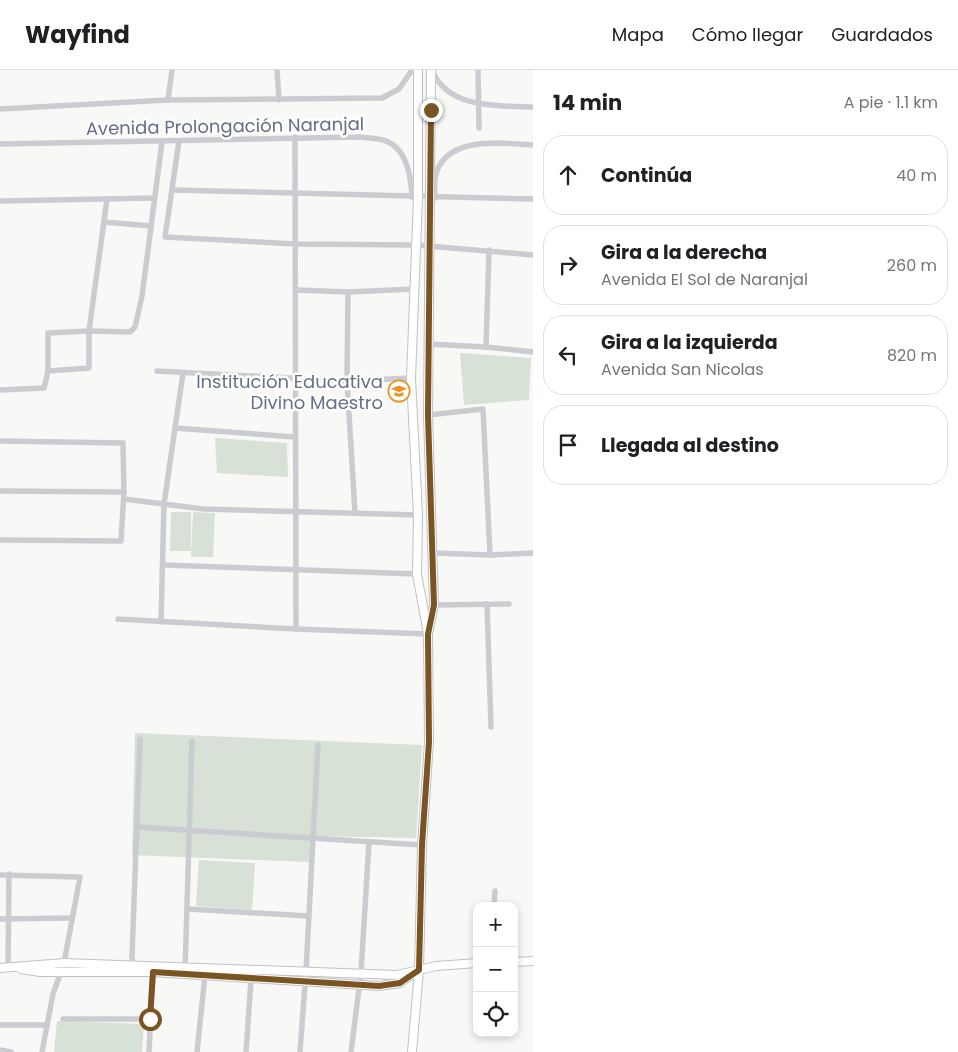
<!DOCTYPE html>
<html lang="es">
<head>
<meta charset="utf-8">
<style>
	:root { --surface:#fff; --page:#f6f6f6; --text:#202124; --muted:#757577; --line:#e0e0e0 }
	body { margin:0; font-family:Poppins,sans-serif; background:var(--page); color:var(--text) }
	.controls { position:absolute; right:15px; bottom:15px; display:grid; overflow:hidden; border-radius:10px; box-shadow:0 2px 8px #0003 }
	.controls button { width:45px; height:45px; display:grid; place-items:center; padding:0; border:0; border-bottom:1px solid var(--line); background:var(--surface); color:var(--text); font:25px sans-serif }
	.stop { position:absolute; width:15px; height:15px; margin:-11px; border:4px solid #7b5424; border-radius:50%; background:#fff }
	.stop.end { background:#7b5424; border-color:#fff; box-shadow:0 1px 5px #0008 }
	.list { margin:0; padding:0; list-style:none }
	h2 { display:flex; justify-content:space-between; align-items:center; height:65px; margin:0; padding:0 20px; font-size:21px }
	h2 small { font-size:16px; font-weight:400; color:var(--muted) }
	.list li { display:grid; grid-template-columns:32px 1fr auto; gap:15px; align-items:center; box-sizing:border-box; height:80px; margin:0 10px 10px; padding:0 10px; border:1px solid var(--line); border-radius:20px }
	.list b { display:block; font-size:19px; white-space:nowrap }
	.list p { margin:0; font-size:16px; white-space:nowrap; color:var(--muted) }
	.list em { font-size:16px; font-style:normal; color:var(--muted) }
	.icon { flex:none; width:28px; height:28px; fill:none; stroke:currentColor; stroke-width:2; stroke-linecap:round; stroke-linejoin:round }
	.map { position:relative; flex:none; width:533px; height:982px; overflow:hidden }
	header { display:flex; align-items:center; gap:30px; box-sizing:border-box; height:70px; padding:0 25px; background:var(--surface); border-bottom:1px solid var(--line) }
	header strong { font-size:24px }
	nav { display:flex; gap:28px; margin-inline-start:auto; font-size:18px }
	main { display:flex }
	aside { flex:1; background:var(--surface) }
	.map>svg:first-child { display:block }
	.green { fill:#d7e1d6 }
	.lines { fill:none; stroke-linecap:round; stroke-linejoin:round }
	.secondary-casing { stroke:#bfc1c7; stroke-width:10 }
	.street { stroke:#cbccd1; stroke-width:5.5 }
	.secondary { stroke:#fff; stroke-width:8 }
	.route { stroke:#7b5424; stroke-width:6 }
	.labels { text-anchor:middle; dominant-baseline:central; stroke-width:5; stroke-linejoin:round; paint-order:stroke }
	.street-label { font-size:18px; fill:#666e88; stroke:#fff }
	.poi-label { font-size:18px; fill:#666e88; stroke:#fff; text-anchor:end }
</style>
</head>
<body>
<header>
<strong>Wayfind</strong>
<nav><a>Mapa</a><a>Cómo llegar</a><a>Guardados</a></nav>
</header>
<main>
<div class="map">
<svg width="533" height="982" viewBox="0 0 533 982">
	<rect width="100%" height="100%" fill="#f8f8f6"/>
	<g class="green">
		<path d="M460,283L531,288L529,330L464,335Z"/>
		<path d="M215,368L287,373L288,407L217,403Z"/>
		<path d="M171,442H191V481H170Z"/>
		<path d="M193,442L215,443L213,487H191Z"/>
		<path d="M135,663L422,675L416,768L312,766L309,792L132,785Z"/>
		<path d="M199,790L255,793L252,840L196,836Z"/>
		<path d="M57,951L144,954L142,982H54Z"/>
	</g>
	<g class="lines">
		<g class="secondary-casing">
			<g id="secondary">
				<path d="M429,559L434,535L428,345L431,0"/>
				<path d="M514,892L533,891"/>
				<path d="M0,898L64,893L397,905L436,896L477,893"/>
				<path d="M21,899L40,902H153L379,916L400,913L417,901"/>
				<path d="M412,982L419,900L422,775L429,672L428,564L417,504L418,445L411,308L418,127V0"/>
			</g>
		</g>
		<g class="street">
			<path d="M277,0L279,30"/>
			<path d="M432,0C447,39 499,36 533,37"/>
			<path d="M478,0L479,58"/>
			<path d="M168,30L172,0"/>
			<path d="M0,39L168,30L382,28L399,19L412,0"/>
			<path d="M295,67L296,559"/>
			<path d="M179,71L165,167L296,174L416,175L533,185"/>
			<path d="M0,74L359,67C367,68 375,68 383,70C407,77 411,106 412,127"/>
			<path d="M172,120L533,129"/>
			<path d="M435,128C435,122 434,114 435,108C443,65 501,73 533,75"/>
			<path d="M0,131L155,128"/>
			<path d="M104,152L151,156"/>
			<path d="M296,220L348,222L414,219"/>
			<path d="M348,222L347,311L355,442"/>
			<path d="M428,274L486,277L533,282"/>
			<path d="M486,277L489,180"/>
			<path d="M48,301L89,298V261L130,262L135,257L142,226L162,72"/>
			<path d="M157,301L347,311L411,308"/>
			<path d="M0,320L44,318L48,301V263L89,261L107,129"/>
			<path d="M428,345L483,339L490,485"/>
			<path d="M175,358L295,367"/>
			<path d="M0,371L123,373L124,422L121,471L0,470"/>
			<path d="M0,421L124,422"/>
			<path d="M124,429L203,439L418,445"/>
			<path d="M433,483L490,485L533,483"/>
			<path d="M164,495L417,504"/>
			<path d="M487,534L491,657"/>
			<path d="M434,535L509,534"/>
			<path d="M118,549L296,559L428,564"/>
			<path d="M161,552L164,434L183,303"/>
			<path d="M137,757L422,775"/>
			<path d="M0,805L80,807L64,893L53,924L42,982"/>
			<path d="M494,836L495,821"/>
			<path d="M188,839L308,846"/>
			<path d="M0,849L71,848"/>
			<path d="M8,898L9,804"/>
			<path d="M134,899L132,887L140,669"/>
			<path d="M185,901L192,671"/>
			<path d="M63,949H150"/>
			<path d="M0,955H47"/>
			<path d="M488,964V963"/>
			<path d="M0,980L11,982"/>
			<path d="M149,982L153,899"/>
			<path d="M197,982L205,905"/>
			<path d="M246,982L251,910"/>
			<path d="M300,982L306,901L318,675"/>
			<path d="M351,982L361,903L369,772"/>
		</g>
		<use href="#secondary" class="secondary"/>
	</g>
	<g class="lines">
		<path class="route" d="M150,949L153,902L379,916L400,913L419,900L422,775L429,672L428,564L434,535L428,345L431,40"/>
	</g>
	<defs>
		<g id="school-ring" transform="scale(1.125)"><circle r="9.5" fill="#fff" stroke="#eb9223" stroke-width="1.5"/><path d="M0-5L7-2L0 1L-7-2ZM-4 1L0 2.5L4 1V4Q0 6-4 4Z" fill="#eb9223"/></g>
	</defs>
	<g fill-rule="evenodd">
		<use href="#school-ring" x="399" y="321"/>
	</g>
	<g class="labels">
		<g class="street-label">
			<text transform="translate(225 56) rotate(-1)">Avenida Prolongación Naranjal</text>
		</g>
		<g class="poi-label">
			<text x="383" y="311">Institución Educativa<tspan x="383" dy="21">Divino Maestro</tspan></text>
		</g>
	</g>
</svg>
<div class="controls">
<button>+</button>
<button>−</button>
<button><svg class="icon" aria-label="locate" viewBox="0 0 24 24"><circle cx="12" cy="12" r="6"/><path d="M12 2v4M12 18v4M2 12h4M18 12h4"/></svg></button>
</div>
<div class="stop" style="left:150px;top:949px"></div>
<div class="stop end" style="left:431px;top:40px"></div>
</div>
<aside>
<h2>14 min<small>A pie · 1.1 km</small></h2>
<ul class="list">
<li><svg class="icon" aria-label="ahead" viewBox="0 0 24 24"><path d="M12 20V5M6 11l6-6 6 6"/></svg><div><b>Continúa</b></div><em>40 m</em></li>
<li><svg class="icon" aria-label="right" viewBox="0 0 24 24"><path d="M7 20v-9h11M14 6l5 5-5 5"/></svg><div><b>Gira a la derecha</b><p>Avenida El Sol de Naranjal</p></div><em>260 m</em></li>
<li><svg class="icon" aria-label="left" viewBox="0 0 24 24"><path d="M17 20v-9H6M10 6l-5 5 5 5"/></svg><div><b>Gira a la izquierda</b><p>Avenida San Nicolas</p></div><em>820 m</em></li>
<li><svg class="icon" aria-label="arrive" viewBox="0 0 24 24"><path d="M6 21V4h12l-3 4 3 4H6"/></svg><div><b>Llegada al destino</b></div></li>
</ul>
</aside>
</main>
</body>
</html>
